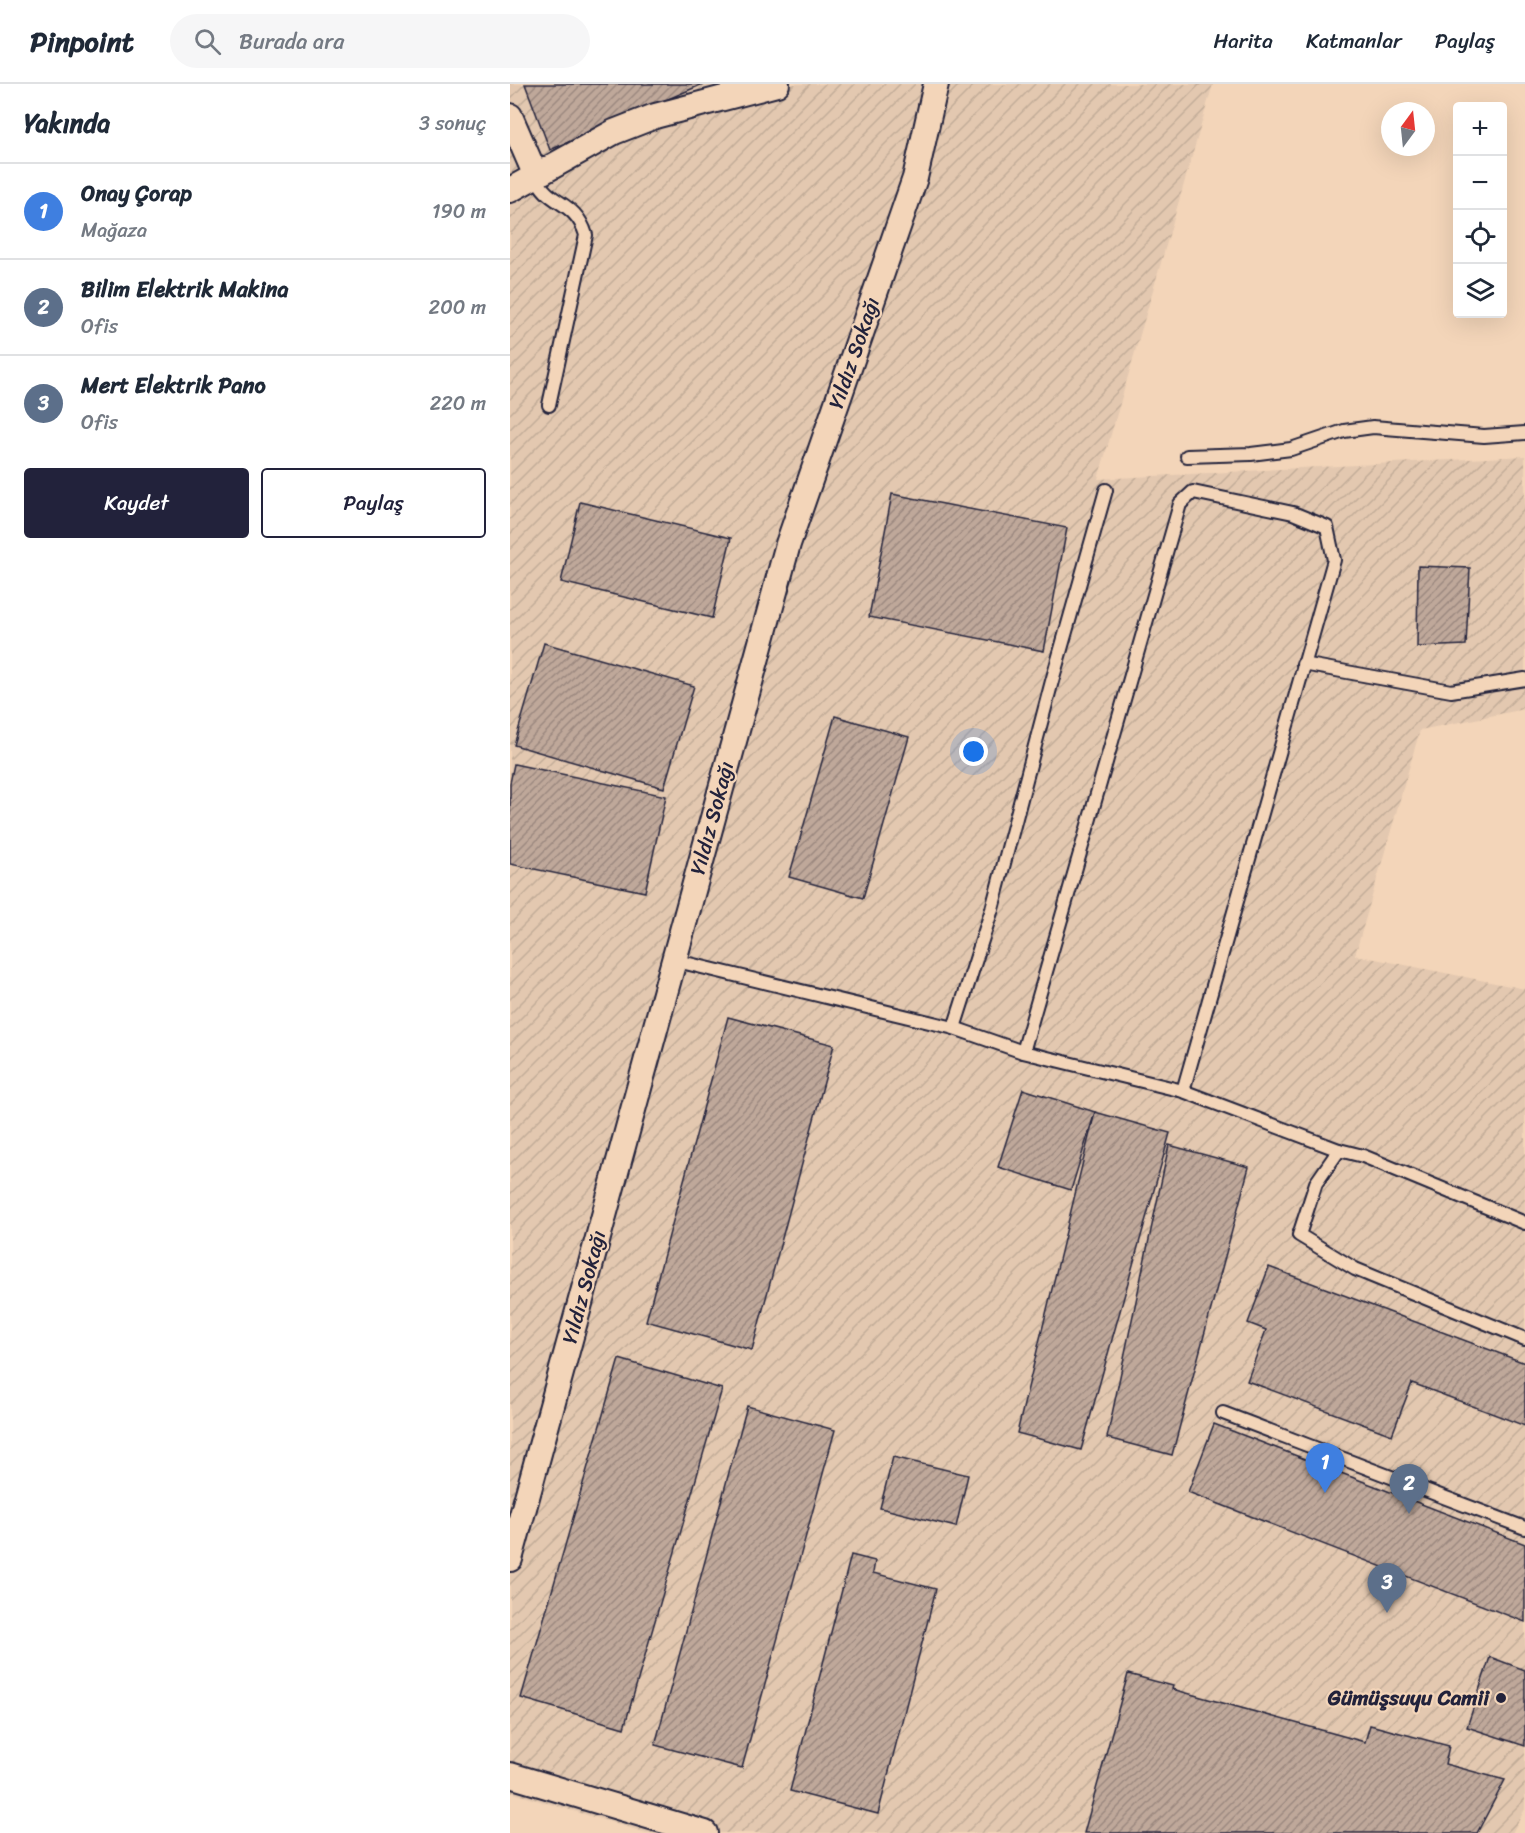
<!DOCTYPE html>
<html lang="tr">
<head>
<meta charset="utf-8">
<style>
	:root { --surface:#fff; --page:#f6f6f7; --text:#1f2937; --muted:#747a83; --line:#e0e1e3; --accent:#22223b }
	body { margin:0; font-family:Sriracha,sans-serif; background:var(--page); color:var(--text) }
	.controls { position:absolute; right:18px; top:18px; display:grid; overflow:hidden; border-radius:6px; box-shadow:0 6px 24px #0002 }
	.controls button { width:54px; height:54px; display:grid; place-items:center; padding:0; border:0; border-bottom:2px solid var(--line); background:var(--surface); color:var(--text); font:30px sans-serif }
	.compass { position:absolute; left:871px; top:18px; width:54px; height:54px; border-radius:50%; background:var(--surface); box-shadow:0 6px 24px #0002; rotate:15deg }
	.you { position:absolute; left:464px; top:668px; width:21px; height:21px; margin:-15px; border:4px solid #fff; border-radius:50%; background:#1a73e8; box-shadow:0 0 0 9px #1a73e833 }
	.badge { display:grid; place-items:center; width:39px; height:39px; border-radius:50%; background:var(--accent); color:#fff; font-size:20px; font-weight:700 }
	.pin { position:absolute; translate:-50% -50px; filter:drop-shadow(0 2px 3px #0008) }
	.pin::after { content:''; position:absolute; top:32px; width:21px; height:18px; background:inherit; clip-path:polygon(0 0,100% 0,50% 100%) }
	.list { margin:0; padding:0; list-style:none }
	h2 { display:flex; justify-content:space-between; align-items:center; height:78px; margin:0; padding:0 24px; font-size:26px }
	h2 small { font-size:20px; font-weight:400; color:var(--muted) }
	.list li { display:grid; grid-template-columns:39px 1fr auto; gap:18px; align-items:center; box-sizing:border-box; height:96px; padding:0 24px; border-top:2px solid var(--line) }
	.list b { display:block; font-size:22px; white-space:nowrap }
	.list p { margin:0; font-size:20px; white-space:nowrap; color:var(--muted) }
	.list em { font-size:20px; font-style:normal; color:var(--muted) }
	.actions { display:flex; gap:12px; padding:18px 24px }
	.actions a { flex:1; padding:14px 0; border:2px solid var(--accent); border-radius:6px; text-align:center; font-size:21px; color:var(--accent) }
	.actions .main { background:var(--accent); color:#fff }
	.icon { flex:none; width:33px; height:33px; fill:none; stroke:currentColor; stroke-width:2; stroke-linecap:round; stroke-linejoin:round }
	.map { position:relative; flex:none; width:1015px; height:1749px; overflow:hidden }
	header { display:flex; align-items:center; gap:36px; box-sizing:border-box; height:84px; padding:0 30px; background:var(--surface); border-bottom:2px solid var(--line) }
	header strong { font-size:28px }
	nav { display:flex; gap:33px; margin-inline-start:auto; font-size:21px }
	.search { width:420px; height:54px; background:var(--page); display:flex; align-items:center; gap:15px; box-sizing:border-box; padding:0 21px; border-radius:33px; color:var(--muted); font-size:22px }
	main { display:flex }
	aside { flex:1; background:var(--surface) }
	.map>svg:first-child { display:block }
	.industrial { fill:url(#industrial-furrows) }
	.building { fill:url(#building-hatch); stroke:#22223b; stroke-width:1.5 }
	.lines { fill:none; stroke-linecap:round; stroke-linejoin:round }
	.service-casing { stroke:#22223b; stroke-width:16 }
	.minor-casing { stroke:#22223b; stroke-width:28 }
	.service { stroke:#f3d5b9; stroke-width:12 }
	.minor { stroke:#f3d5b9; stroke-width:24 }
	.poi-dot { fill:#22223b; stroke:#f3d5b9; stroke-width:2 }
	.labels { text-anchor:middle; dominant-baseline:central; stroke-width:4.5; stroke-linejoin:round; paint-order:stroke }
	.street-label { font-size:21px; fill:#22223b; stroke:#f3d5b9 }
	.poi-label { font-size:21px; font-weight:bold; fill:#22223b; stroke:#f3d5b9; text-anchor:end }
</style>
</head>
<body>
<header>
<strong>Pinpoint</strong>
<div class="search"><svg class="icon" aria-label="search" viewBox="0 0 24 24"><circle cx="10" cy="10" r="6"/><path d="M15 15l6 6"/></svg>Burada ara</div>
<nav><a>Harita</a><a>Katmanlar</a><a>Paylaş</a></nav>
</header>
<main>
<aside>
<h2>Yakında<small>3 sonuç</small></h2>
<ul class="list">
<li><span class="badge" style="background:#3f7fe0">1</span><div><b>Onay Çorap</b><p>Mağaza</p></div><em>190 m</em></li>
<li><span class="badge" style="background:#5c6f8a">2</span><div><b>Bilim Elektrik Makina</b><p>Ofis</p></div><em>200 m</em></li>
<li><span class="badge" style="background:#5c6f8a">3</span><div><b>Mert Elektrik Pano</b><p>Ofis</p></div><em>220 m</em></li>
</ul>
<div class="actions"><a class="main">Kaydet</a><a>Paylaş</a></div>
</aside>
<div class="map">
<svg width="1015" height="1749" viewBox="0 0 1015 1749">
	<defs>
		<pattern id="industrial-furrows" width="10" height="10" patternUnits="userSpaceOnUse" patternTransform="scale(1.5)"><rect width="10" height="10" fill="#e3c8b0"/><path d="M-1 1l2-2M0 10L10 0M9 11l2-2" fill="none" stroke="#c2ac98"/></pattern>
		<pattern id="building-hatch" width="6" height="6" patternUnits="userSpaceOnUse" patternTransform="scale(1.5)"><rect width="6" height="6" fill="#bfa89a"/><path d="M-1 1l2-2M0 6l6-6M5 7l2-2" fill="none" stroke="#9b887f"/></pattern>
	</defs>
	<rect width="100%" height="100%" fill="#f3d5b9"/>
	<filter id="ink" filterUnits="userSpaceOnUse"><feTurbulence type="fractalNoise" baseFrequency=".0167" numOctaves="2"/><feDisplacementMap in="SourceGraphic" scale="12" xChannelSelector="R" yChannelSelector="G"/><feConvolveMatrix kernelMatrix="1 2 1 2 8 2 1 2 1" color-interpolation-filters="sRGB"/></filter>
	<g filter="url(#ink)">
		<path class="industrial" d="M0,0H703L588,395L1015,372V625L910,646L845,871L1015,905V1725L1002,1749H137L0,1708Z"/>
		<g class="building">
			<path d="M15,0H193L40,66Z"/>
			<path d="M382,410L557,444L534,567L359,533Z"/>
			<path d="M70,418L221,454L202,534L51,498Z"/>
			<path d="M908,482L960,484L956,561L907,563Z"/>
			<path d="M34,559L184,602L154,704L4,661Z"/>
			<path d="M325,632L399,653L353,814L279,793Z"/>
			<path d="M4,680L156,712L135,808L0,780V699Z"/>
			<path d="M218,933L324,961L242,1266L136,1237Z"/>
			<path d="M513,1005L585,1028L561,1106L488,1083Z"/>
			<path d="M585,1028L660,1049L571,1366L507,1349Z"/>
			<path d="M659,1061L739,1083L662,1371L597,1354Z"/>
			<path d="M759,1183L1015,1279V1342L902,1299L882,1351L737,1297L756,1246L738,1239Z"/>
			<path d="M109,1275L212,1305L114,1644L11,1614Z"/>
			<path d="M237,1322L325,1346L232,1684L145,1661Z"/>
			<path d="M704,1340L1015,1460V1538L678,1408Z"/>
			<path d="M383,1373L458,1391L446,1443L370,1424Z"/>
			<path d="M341,1471L365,1477L363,1489L426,1505L368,1730L280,1707Z"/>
			<path d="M980,1573L1015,1586V1662L957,1643Z"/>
			<path d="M618,1590L663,1602L662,1605L855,1658L860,1641L939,1662L935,1680L995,1696L967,1749H574Z"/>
		</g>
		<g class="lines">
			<g class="service-casing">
				<g id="service">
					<path d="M26,92C37,122 65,115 76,151L39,321"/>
					<path d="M677,372L741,370L781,365L834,347L863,343L974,352L1015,349"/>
					<path d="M793,580L941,607L1015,595"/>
					<path d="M163,876L444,944L513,968L673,1007L829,1066"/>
					<path d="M444,944L482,825L542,597L596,406"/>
					<path d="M513,968L670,420L683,408L783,429L817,443L824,476L673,1007"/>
					<path d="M1015,1139L853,1072L829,1066L806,1099L789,1151L845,1185L1015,1255"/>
					<path d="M713,1329L1015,1444"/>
				</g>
			</g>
			<g class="minor-casing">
				<g id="minor">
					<path d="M0,32L26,92"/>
					<path d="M0,106L104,48L145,32L267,0"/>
					<path d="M0,1475L278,460L405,94L426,0"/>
					<path d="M0,1691L195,1749"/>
				</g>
			</g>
			<use href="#service" class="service"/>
			<use href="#minor" class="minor"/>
		</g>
	</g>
	<circle class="poi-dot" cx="991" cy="1614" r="6"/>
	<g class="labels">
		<g class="street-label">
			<text transform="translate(344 269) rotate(-71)">Yıldız Sokağı</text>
			<text transform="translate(202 734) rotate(-75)">Yıldız Sokağı</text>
			<text transform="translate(74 1203) rotate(-75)">Yıldız Sokağı</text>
		</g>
		<g class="poi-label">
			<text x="979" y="1614">Gümüşsuyu Camii</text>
		</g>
	</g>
</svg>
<div class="controls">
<button>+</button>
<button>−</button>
<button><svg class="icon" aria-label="locate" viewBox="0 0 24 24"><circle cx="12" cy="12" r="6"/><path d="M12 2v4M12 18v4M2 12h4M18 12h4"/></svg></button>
<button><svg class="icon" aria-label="layers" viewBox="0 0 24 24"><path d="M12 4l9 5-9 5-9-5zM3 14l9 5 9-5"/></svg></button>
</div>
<svg class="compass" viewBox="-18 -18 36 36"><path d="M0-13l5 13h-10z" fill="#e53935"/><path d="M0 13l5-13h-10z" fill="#747a83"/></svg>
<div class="you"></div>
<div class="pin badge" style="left:815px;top:1409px;background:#3f7fe0">1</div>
<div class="pin badge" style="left:899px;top:1430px;background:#5c6f8a">2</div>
<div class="pin badge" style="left:877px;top:1529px;background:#5c6f8a">3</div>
</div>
</main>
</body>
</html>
